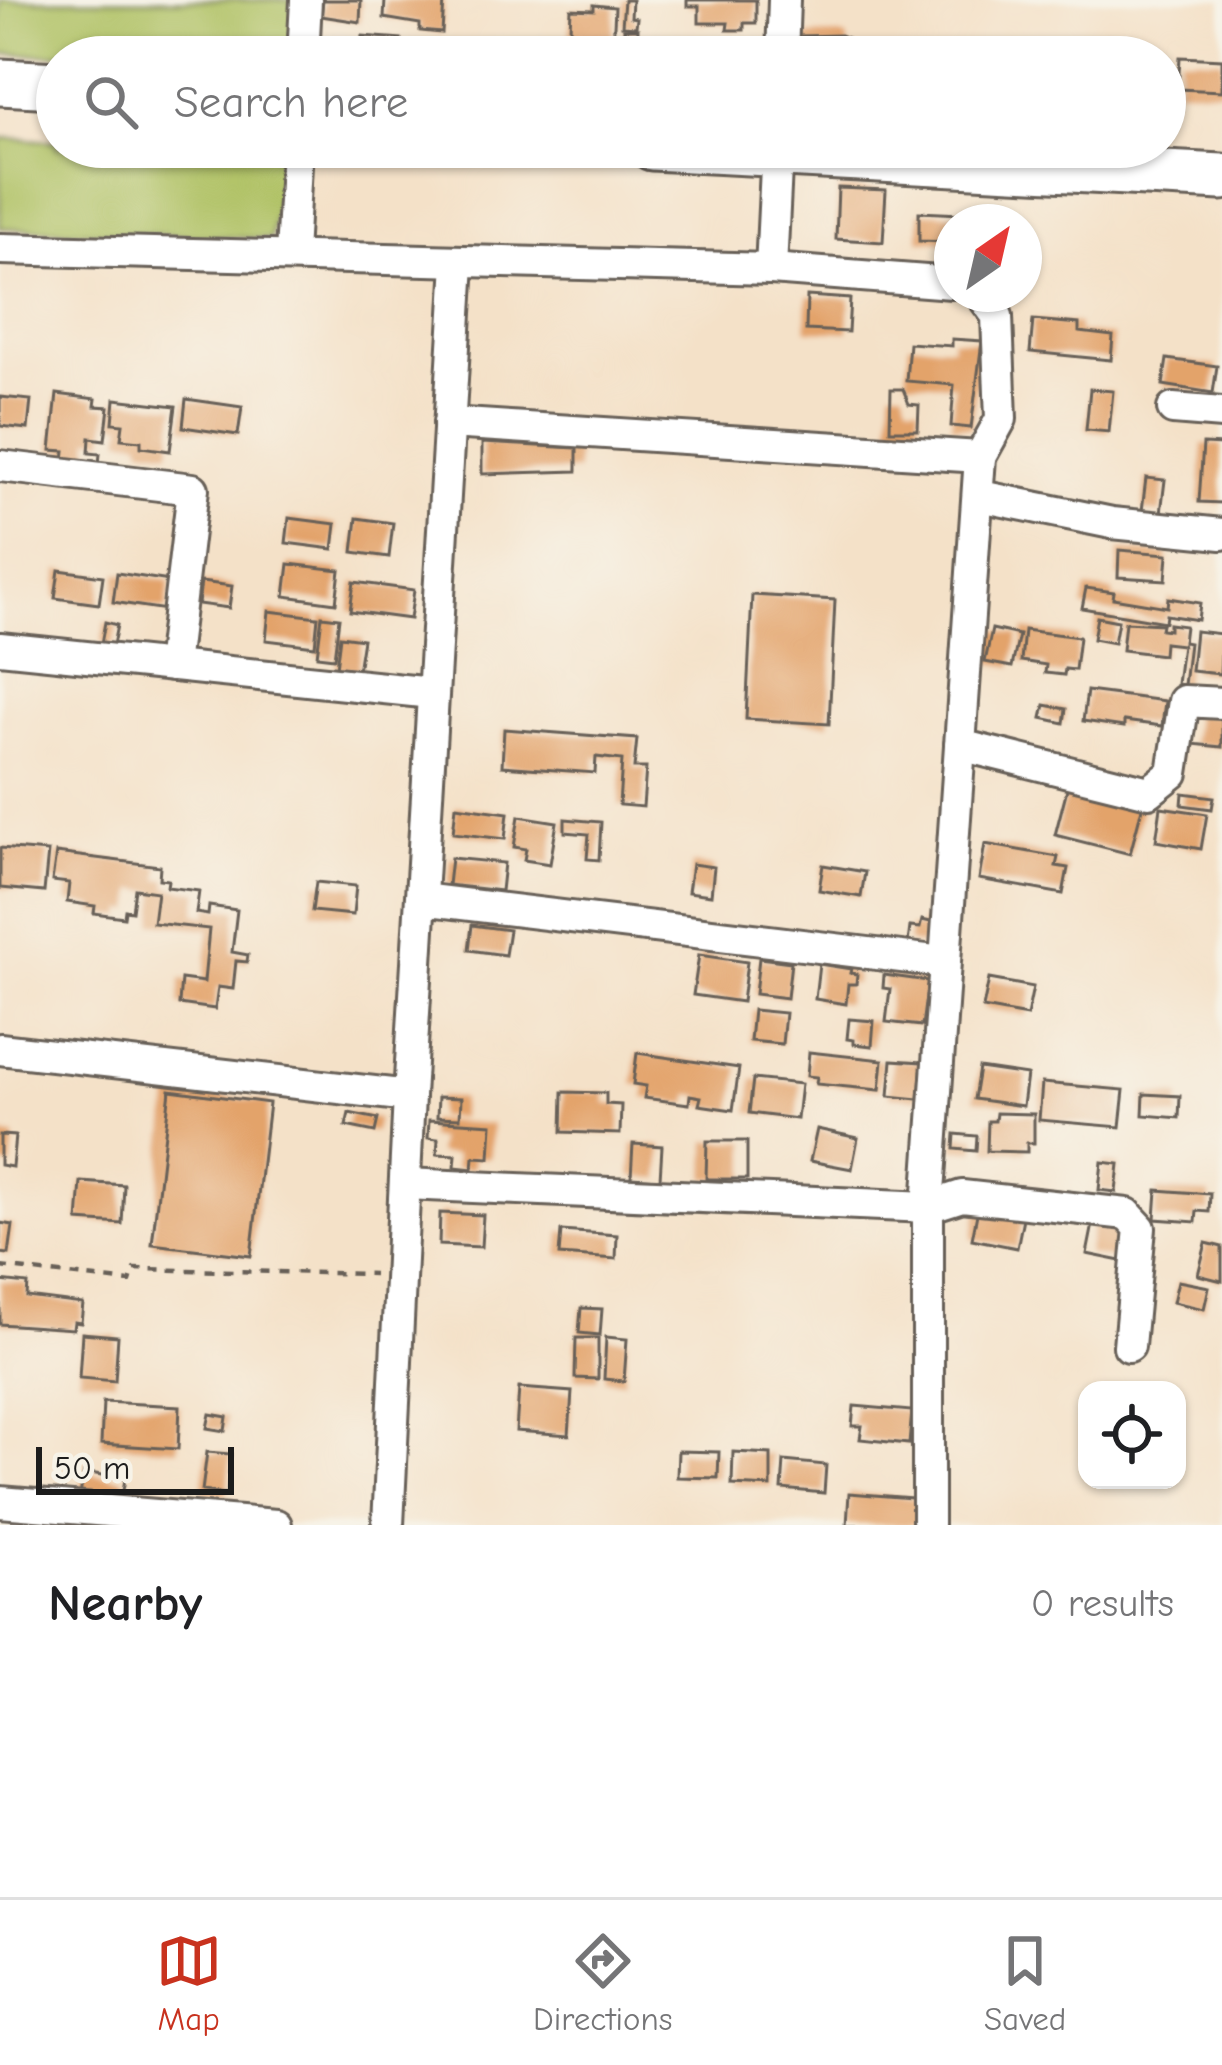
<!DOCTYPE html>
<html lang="en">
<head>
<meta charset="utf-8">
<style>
	:root { --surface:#fff; --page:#f6f6f6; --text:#202124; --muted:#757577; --line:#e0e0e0; --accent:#c8321e }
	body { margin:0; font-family:"Comic Neue",sans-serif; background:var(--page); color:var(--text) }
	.controls { position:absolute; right:36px; bottom:36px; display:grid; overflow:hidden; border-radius:24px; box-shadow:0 3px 9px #0004 }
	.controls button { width:108px; height:108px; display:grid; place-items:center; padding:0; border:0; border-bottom:3px solid var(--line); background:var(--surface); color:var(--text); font:60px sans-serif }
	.compass { position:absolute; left:934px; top:204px; width:108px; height:108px; border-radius:50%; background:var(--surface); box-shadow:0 3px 9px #0004; rotate:34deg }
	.scale { position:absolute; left:36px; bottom:30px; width:198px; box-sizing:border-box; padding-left:12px; border:6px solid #1c1c1c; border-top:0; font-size:33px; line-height:42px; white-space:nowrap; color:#1c1c1c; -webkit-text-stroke:9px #f7f3e8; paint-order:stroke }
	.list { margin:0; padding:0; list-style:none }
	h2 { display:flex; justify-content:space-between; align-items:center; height:156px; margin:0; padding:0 48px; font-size:51px }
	h2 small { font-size:39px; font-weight:400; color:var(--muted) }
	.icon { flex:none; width:66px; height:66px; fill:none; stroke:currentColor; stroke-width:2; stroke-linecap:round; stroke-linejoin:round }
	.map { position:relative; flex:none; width:1222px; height:1525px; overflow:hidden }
	.search { position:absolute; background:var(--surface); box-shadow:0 3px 9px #0004; left:36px; right:36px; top:36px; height:132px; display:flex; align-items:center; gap:30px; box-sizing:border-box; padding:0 42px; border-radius:66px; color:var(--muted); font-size:45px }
	.sheet { height:372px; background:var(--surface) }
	nav { display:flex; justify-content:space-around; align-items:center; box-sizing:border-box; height:168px; border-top:3px solid var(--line); background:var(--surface); font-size:33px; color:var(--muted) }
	nav a { display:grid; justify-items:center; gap:6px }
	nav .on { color:var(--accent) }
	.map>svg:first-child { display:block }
	.green { fill:#afc164; stroke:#666e40; stroke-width:3 }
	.building { fill:#e3a36b }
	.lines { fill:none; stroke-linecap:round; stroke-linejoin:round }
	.minor-casing { stroke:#686158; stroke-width:36 }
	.secondary-casing { stroke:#686158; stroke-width:51 }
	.path { stroke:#686158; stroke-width:4.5; stroke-dasharray:9 9; stroke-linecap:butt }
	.minor { stroke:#fff; stroke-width:30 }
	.secondary { stroke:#fff; stroke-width:45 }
</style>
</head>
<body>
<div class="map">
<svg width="1222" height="1525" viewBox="0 0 1222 1525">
	<rect width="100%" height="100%" fill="#f7f3e8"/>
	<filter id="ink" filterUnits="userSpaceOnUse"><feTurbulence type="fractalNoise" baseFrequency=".00833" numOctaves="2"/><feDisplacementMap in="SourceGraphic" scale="24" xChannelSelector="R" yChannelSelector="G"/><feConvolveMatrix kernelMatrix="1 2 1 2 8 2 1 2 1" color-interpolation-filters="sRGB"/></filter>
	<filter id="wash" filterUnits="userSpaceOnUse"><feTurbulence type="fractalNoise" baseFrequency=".004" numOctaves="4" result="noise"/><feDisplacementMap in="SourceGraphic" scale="48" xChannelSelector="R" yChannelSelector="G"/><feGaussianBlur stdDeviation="2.7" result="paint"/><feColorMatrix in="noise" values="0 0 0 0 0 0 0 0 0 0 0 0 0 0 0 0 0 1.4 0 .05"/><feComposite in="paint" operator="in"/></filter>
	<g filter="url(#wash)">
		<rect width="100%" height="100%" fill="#f4e1c8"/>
		<g class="green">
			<path d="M0,0H296L293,57L0,54Z"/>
			<path d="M0,138L57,141V147L272,150L283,165L271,239L0,228Z"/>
		</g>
		<g id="blocks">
			<g class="building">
				<path d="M323,0H361L360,22L321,16Z"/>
				<path d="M385,0H444L442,33L420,31V24L384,18Z"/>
				<path d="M624,0H632L631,17L637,18L636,27L622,26Z"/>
				<path d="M687,0H756V23H744V30H727L728,23H699V6H687Z"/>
				<path d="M594,5L615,7L613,46L620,47L619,57H591V50L569,49L571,9L594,10Z"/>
				<path d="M624,29H638L637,57H622Z"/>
				<path d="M840,35L848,38V57H803L802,36Z"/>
				<path d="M362,36L401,39L400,57H360Z"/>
				<path d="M1090,48L1126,51L1125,57H1089Z"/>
				<path d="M1180,57L1222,59V91L1178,89Z"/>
				<path d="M838,188L886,190L883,242L836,239Z"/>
				<path d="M919,212L961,214V222H952V242L919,241Z"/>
				<path d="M807,296L850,299L848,332L806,330Z"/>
				<path d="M1033,320L1079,324V332L1113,336L1111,360L1030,352Z"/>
				<path d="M952,339L982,341L971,428L951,426L954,385L906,381L909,343L952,346Z"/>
				<path d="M1167,359L1217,366L1213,393L1163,385Z"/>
				<path d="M891,389H903L909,404L919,405L918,430H890Z"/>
				<path d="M1090,389L1113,391L1109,432L1086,430Z"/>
				<path d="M57,394L96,399L95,406L109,407L105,440L90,438L89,453L100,454L99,463L64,460L65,451L51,450Z"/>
				<path d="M0,397L31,400L28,429L0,426Z"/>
				<path d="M115,399L176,406L170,451L141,447V441L121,439L123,424L113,423Z"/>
				<path d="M186,399L242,407L238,435L183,427Z"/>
				<path d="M482,443L577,448V471L482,474Z"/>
				<path d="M1203,444L1222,445V503L1199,502Z"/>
				<path d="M1146,478L1165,480L1161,513L1142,511Z"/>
				<path d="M289,518L336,524L333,549L286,543Z"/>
				<path d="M357,518L393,523L389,557L353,552Z"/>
				<path d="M1119,550L1168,554L1166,580L1118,577Z"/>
				<path d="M289,564L340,570L336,603L285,596Z"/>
				<path d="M59,570L103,576L99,604L55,598Z"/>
				<path d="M117,573L170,581L166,610L113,602Z"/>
				<path d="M201,582L232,586L229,608L198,604Z"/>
				<path d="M354,582L414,590L410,619L350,611Z"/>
				<path d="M1086,588L1114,592L1113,598L1167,607L1168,598L1200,603L1198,620L1166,615L1165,622L1082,608Z"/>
				<path d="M752,595L835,600L829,724L746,719Z"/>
				<path d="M269,611L318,617L315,646L266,640Z"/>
				<path d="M322,616L339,618L334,658L317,656Z"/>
				<path d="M1097,617L1118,621L1114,643L1093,639Z"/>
				<path d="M105,622L117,625L113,645L101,644Z"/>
				<path d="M1125,622L1162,624L1161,629L1169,630V624L1185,626L1183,642L1189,643L1184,685L1177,684L1182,645L1164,643L1163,655L1122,650Z"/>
				<path d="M992,629L1019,635L1012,667L985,662Z"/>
				<path d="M1024,630L1079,637L1075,670L1065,669L1064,675L1045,673L1046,665L1021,661Z"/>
				<path d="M1195,631L1222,634L1220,674L1191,671Z"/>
				<path d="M340,636L363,639L358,671L336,668Z"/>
				<path d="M1087,691L1165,701L1162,726L1124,721V727L1083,721Z"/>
				<path d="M1045,705L1066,709L1064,723L1042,718Z"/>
				<path d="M1195,713L1222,716V747L1192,744Z"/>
				<path d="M504,729L637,739L634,768H646L643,807L619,805L622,760L596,757L595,773L502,766Z"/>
				<path d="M1069,781L1144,800L1130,854L1055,835Z"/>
				<path d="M1183,793L1214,797L1212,809L1182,805Z"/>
				<path d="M456,806L508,813L505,839L453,833Z"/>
				<path d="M1161,807L1207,814L1201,849L1156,841Z"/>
				<path d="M519,816L557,822L550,864L524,860L526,849L514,847Z"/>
				<path d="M565,819L601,822L599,860L587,859L589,834L565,832Z"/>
				<path d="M985,844L1058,857L1056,866L1068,868L1063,894L979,879Z"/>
				<path d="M0,848L48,852L44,892L0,888Z"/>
				<path d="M56,853L160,866L159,879L168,880L167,887L199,891L196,913L208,915L209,906L237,910L232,952L248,955L247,962L236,961L233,989L218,987L215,1009L179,1004L181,979L204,982L209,929L153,923L157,892L135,889L132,911L125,910L124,917L94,913L95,906L67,902L69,883L52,881Z"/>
				<path d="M451,858L504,863L501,891L448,885Z"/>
				<path d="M692,864L714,867L711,895L688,892Z"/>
				<path d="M823,865L865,872L861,897L819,890Z"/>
				<path d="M316,882L356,886L353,915L312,911Z"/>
				<path d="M922,920L935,923L932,946L908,943L910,927L920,928Z"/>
				<path d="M472,925L509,930L505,955L469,950Z"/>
				<path d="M699,955L747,962L742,1002L693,995Z"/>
				<path d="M759,958L791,962L787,998L755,994Z"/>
				<path d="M819,964L851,969L850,973L857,974L856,984H848L846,1004L815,999Z"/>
				<path d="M884,975L928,981L922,1026L886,1022L890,989L883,988Z"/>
				<path d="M989,979L1033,987L1027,1016L983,1008Z"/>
				<path d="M753,1010L785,1013L782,1044L750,1041Z"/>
				<path d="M849,1019L874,1021L872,1046L854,1044V1040L847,1039Z"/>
				<path d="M809,1052L883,1060L880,1090L816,1084L817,1077L807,1076Z"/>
				<path d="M637,1053L739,1068L733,1110L699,1105L701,1097L690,1095L689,1104L644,1098L646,1086L633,1084Z"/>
				<path d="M892,1060L922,1062L919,1099L889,1096Z"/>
				<path d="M979,1068L1027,1075L1023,1106L974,1099Z"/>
				<path d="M753,1079L801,1084L797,1119L749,1113Z"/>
				<path d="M1042,1083L1124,1090L1120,1127L1039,1120Z"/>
				<path d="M170,1090L269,1103L251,1256L152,1244Z"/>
				<path d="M563,1092L606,1093V1104L621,1105L620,1134L562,1132Z"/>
				<path d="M1144,1094L1180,1096L1179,1118L1143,1115Z"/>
				<path d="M438,1097L461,1098L460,1118L437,1117Z"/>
				<path d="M349,1113L378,1119L375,1132L346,1126Z"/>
				<path d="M996,1113L1034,1114V1143H1027V1152L987,1151L988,1121H995Z"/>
				<path d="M429,1120L492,1124L490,1158L474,1157L473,1169L455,1167L456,1155L437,1154L438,1139L428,1138Z"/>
				<path d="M817,1129L858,1138L852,1169L810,1161Z"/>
				<path d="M955,1134L977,1136L976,1151L954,1149Z"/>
				<path d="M0,1135L15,1136L12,1167L0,1165Z"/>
				<path d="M707,1141H747V1179H706Z"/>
				<path d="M633,1144L662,1146L660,1179L631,1177Z"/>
				<path d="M1102,1162L1119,1164L1116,1192L1099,1190Z"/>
				<path d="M81,1182L124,1185L122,1224L78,1221Z"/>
				<path d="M1157,1190L1210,1194L1209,1212L1197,1211L1196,1222L1155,1219Z"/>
				<path d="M978,1209L1023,1218L1017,1248L972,1239Z"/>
				<path d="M440,1213L483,1215L481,1247L439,1245Z"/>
				<path d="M0,1223L13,1225L9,1254L0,1253Z"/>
				<path d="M1093,1224L1127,1231L1121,1261L1087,1254Z"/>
				<path d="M561,1231L617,1235L616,1259L559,1255Z"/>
				<path d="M1206,1243L1222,1247V1281L1198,1275Z"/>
				<path d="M0,1281L28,1284L27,1297L83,1304L81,1323L74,1322L73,1329L0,1324Z"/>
				<path d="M1178,1281L1209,1287L1204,1309L1173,1302Z"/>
				<path d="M581,1308L602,1309L600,1335L579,1333Z"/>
				<path d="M82,1333L118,1336L115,1381L79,1378Z"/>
				<path d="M606,1337L627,1339L624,1381L604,1379Z"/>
				<path d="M576,1338H598V1379L575,1378Z"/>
				<path d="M519,1388L572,1392L569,1435L516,1431Z"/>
				<path d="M103,1402L180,1406L178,1449L101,1444Z"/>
				<path d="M854,1406L912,1411L909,1444L860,1439L862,1426H852Z"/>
				<path d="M210,1414L227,1417L225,1431L207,1428Z"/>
				<path d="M678,1451L719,1452L718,1478L677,1477Z"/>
				<path d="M207,1452L231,1454L227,1494L202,1491Z"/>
				<path d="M733,1452L771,1454V1487L732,1485Z"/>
				<path d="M784,1461L826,1465L824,1493L782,1489Z"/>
				<path d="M84,1472L125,1479L120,1508L79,1501Z"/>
				<path d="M849,1493L924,1499L922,1525H847Z"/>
			</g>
		</g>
	</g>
	<g filter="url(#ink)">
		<use href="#blocks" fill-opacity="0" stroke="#686158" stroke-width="3"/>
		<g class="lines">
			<g class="minor-casing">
				<g id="minor">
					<path d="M303,57L306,0"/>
					<path d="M782,57L784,0"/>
					<path d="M0,249L771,269L952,283"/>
					<path d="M291,254L297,147"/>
					<path d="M771,269L777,147"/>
					<path d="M1173,409L1222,413"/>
					<path d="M449,423L980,457"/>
					<path d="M0,466L193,489L172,666"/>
					<path d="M980,496L1112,523L1222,534"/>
					<path d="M0,648L432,693"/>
					<path d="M960,745L1149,792L1173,773L1184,701L1222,703"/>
					<path d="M421,899L943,962"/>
					<path d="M0,1049L409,1096"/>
					<path d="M405,1184L928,1207L962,1196L1127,1214L1140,1228L1129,1346"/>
					<path d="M0,1502L276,1525"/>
					<path d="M388,1525L409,1096L459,263"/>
					<path d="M928,1525V1207L980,457L1001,419L997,316L981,294"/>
				</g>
			</g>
			<g class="secondary-casing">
				<g id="secondary">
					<path d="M0,82L57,85"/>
					<path d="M652,147L1222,177"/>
				</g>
			</g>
			<path class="path" d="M0,1267L130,1282L134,1269L374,1274"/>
			<use href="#minor" class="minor"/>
			<use href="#secondary" class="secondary"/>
		</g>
	</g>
</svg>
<div class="controls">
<button><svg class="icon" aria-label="locate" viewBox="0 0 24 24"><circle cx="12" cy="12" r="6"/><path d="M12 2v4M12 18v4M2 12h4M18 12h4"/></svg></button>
</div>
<svg class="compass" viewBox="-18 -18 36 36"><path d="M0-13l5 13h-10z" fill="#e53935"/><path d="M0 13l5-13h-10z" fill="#757577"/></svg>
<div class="scale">50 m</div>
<div class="search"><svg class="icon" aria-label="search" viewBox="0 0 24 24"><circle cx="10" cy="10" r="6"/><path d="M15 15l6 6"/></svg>Search here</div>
</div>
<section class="sheet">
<h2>Nearby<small>0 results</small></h2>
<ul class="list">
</ul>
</section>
<nav>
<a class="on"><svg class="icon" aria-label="map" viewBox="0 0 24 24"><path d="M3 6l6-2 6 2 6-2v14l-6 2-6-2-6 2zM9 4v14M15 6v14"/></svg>Map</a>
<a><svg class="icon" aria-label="directions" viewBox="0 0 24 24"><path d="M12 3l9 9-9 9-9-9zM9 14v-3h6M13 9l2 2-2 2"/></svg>Directions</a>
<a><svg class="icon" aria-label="saved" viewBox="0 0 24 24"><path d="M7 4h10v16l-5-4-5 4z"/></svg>Saved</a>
</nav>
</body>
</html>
